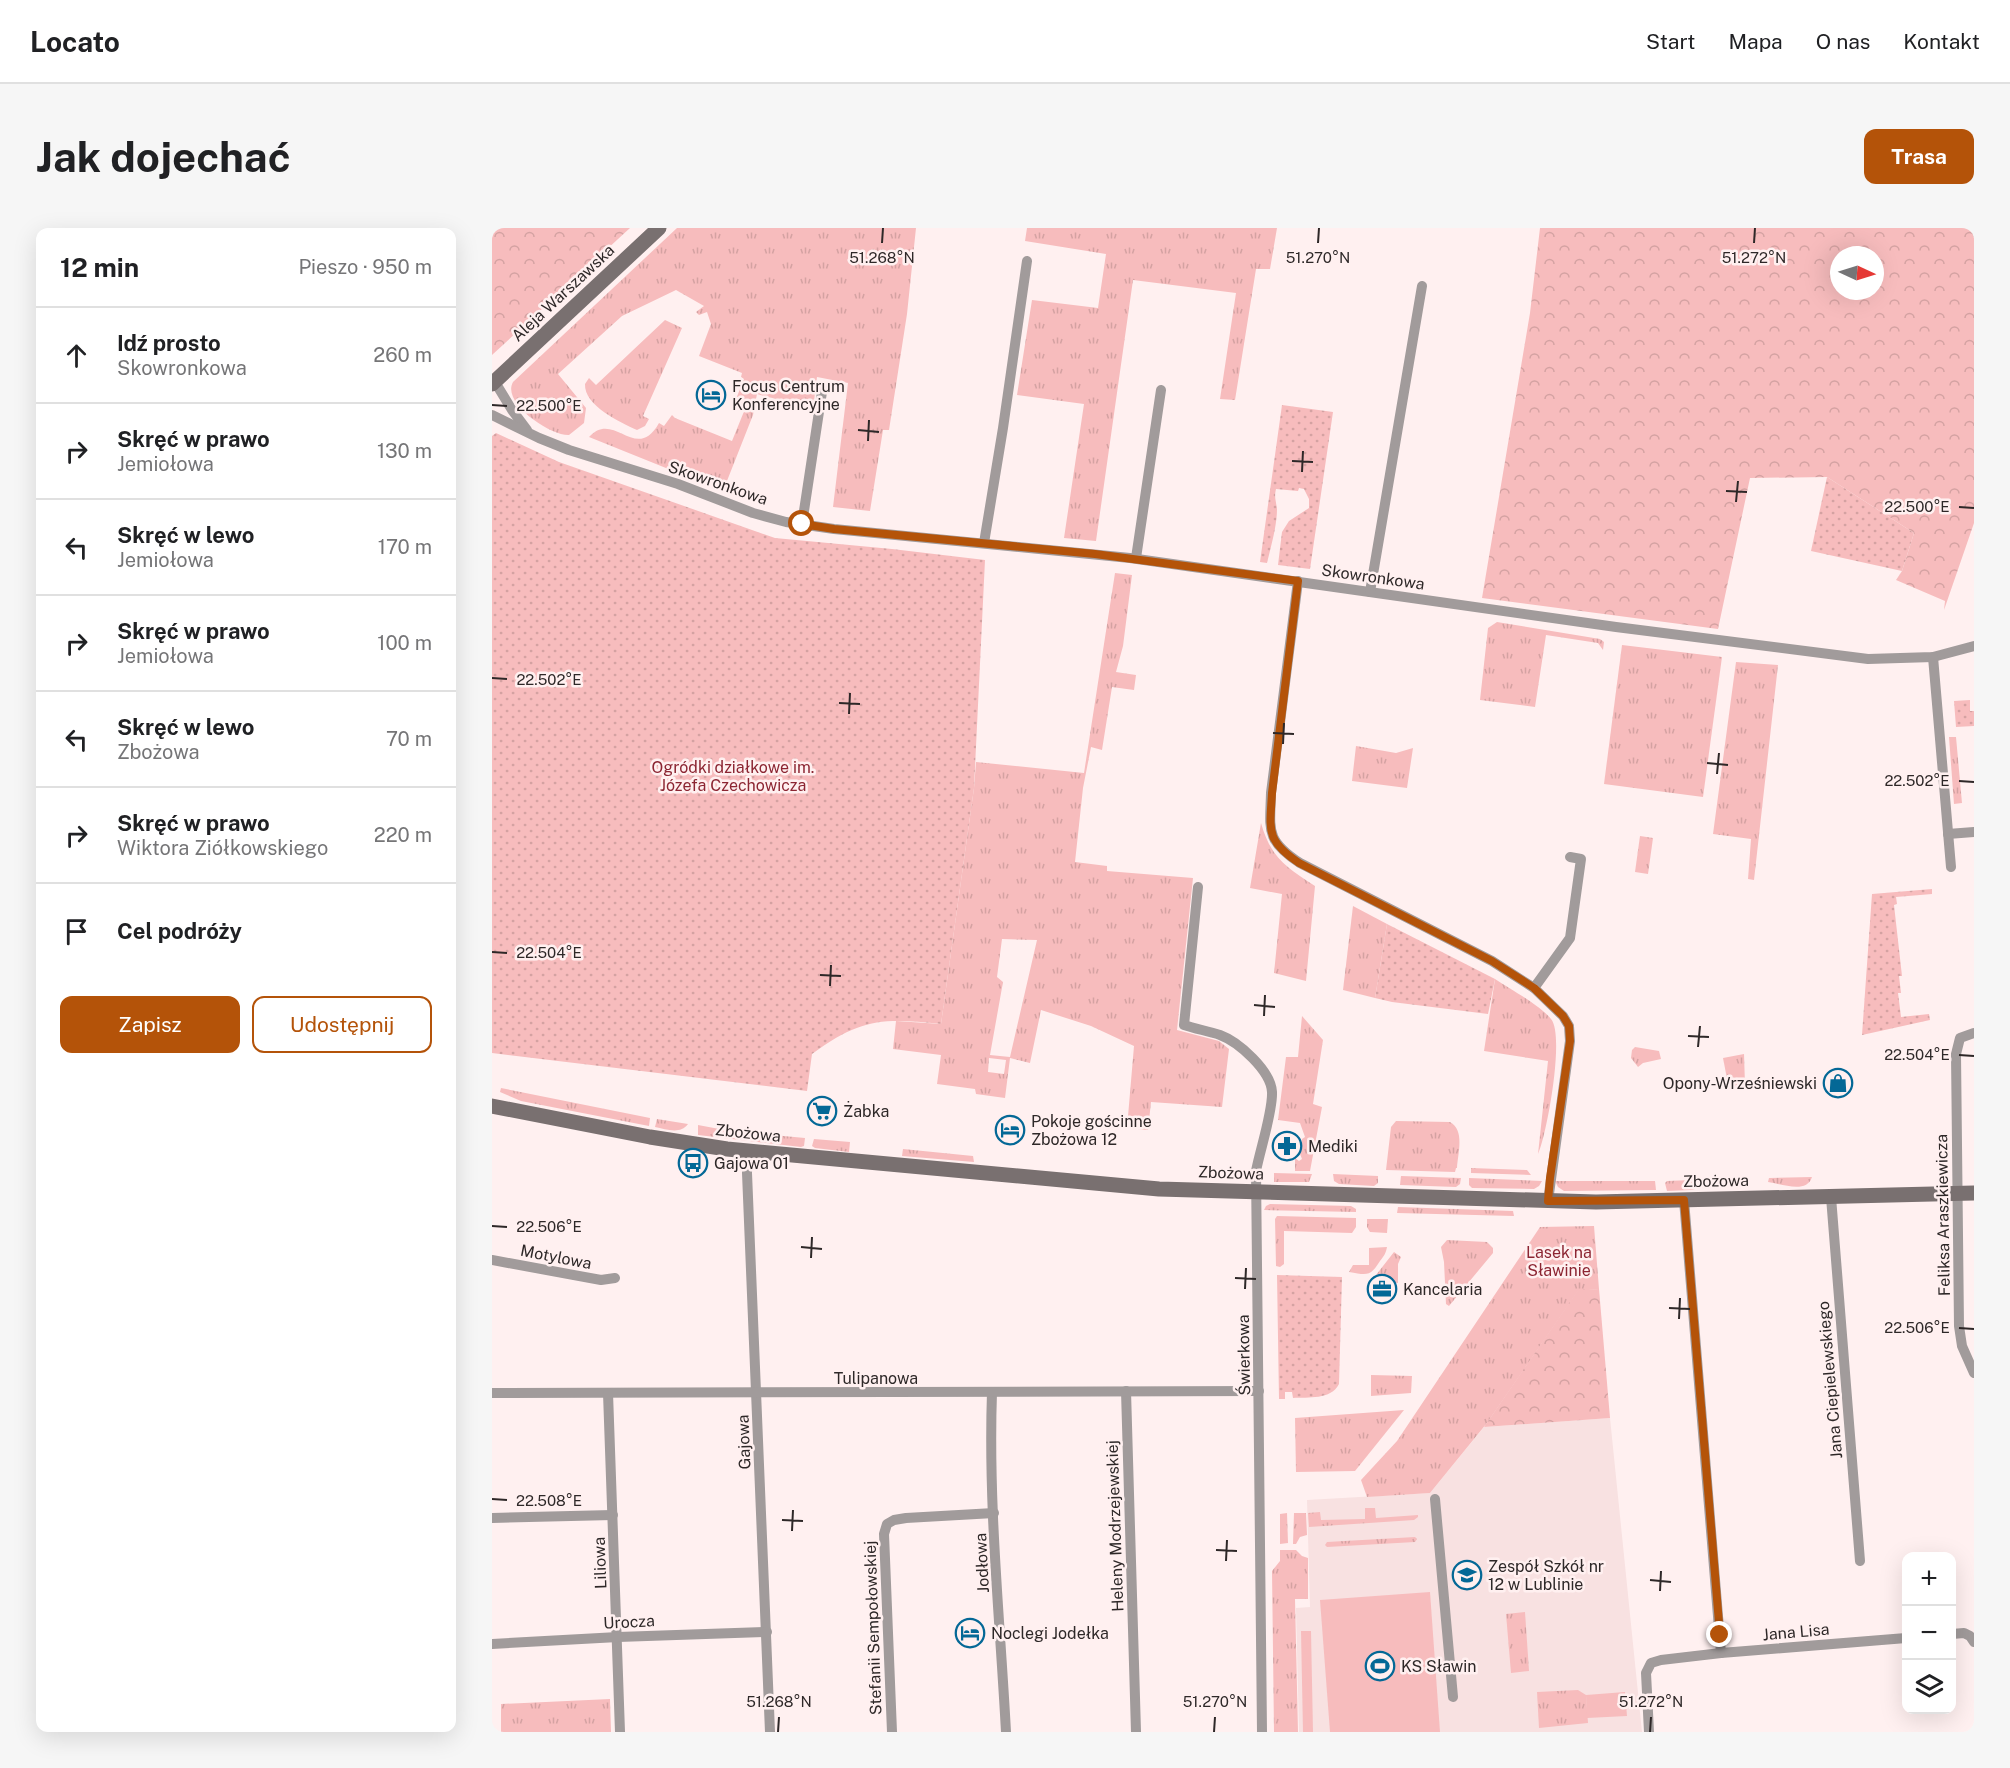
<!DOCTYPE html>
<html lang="pl">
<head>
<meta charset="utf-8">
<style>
	:root { --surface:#fff; --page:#f6f6f6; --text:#202124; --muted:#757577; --line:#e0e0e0; --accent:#b45309 }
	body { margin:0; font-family:"Public Sans",sans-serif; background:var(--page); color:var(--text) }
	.controls { position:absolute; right:18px; bottom:18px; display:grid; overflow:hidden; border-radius:12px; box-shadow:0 6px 24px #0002 }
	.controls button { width:54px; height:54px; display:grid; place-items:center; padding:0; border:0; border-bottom:2px solid var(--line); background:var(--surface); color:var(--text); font:30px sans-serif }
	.compass { position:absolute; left:1338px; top:18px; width:54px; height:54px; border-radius:50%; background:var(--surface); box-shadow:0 6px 24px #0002; rotate:94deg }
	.stop { position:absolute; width:18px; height:18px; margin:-14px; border:4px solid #b45309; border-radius:50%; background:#fff }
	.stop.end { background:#b45309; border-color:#fff; box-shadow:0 2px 6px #0008 }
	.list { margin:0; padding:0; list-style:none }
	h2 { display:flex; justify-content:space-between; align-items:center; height:78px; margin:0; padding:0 24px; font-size:26px }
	h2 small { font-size:20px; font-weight:400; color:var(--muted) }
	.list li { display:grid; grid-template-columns:39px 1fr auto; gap:18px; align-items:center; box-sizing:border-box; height:96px; padding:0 24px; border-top:2px solid var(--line) }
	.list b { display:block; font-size:22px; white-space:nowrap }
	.list p { margin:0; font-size:20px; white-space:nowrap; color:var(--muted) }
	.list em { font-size:20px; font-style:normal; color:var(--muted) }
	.actions { display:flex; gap:12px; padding:18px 24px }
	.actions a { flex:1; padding:14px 0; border:2px solid var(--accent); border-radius:12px; text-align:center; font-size:21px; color:var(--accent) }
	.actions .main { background:var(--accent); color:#fff }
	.icon { flex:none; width:33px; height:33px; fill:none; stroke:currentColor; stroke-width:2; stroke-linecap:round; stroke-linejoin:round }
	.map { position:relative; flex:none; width:1482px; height:1504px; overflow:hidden; border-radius:12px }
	header { display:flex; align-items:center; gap:36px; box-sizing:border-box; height:84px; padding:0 30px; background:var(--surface); border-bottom:2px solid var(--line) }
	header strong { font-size:28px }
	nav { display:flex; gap:33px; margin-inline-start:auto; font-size:21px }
	.intro { display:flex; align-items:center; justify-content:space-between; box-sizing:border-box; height:144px; padding:0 36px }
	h1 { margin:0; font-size:42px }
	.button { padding:15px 27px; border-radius:12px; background:var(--accent); color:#fff; font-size:21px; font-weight:700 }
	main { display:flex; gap:36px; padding:0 36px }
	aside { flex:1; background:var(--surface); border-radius:12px; box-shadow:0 6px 24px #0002 }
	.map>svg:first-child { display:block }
	.built { fill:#f8e1e1 }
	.grass { fill:url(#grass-tufts); fill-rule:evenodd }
	.forest { fill:url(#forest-crowns); fill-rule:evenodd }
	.garden { fill:url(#garden-dots) }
	.pitch { fill:#f7bcbd }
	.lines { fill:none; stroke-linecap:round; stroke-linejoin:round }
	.street { stroke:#a19b9b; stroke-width:10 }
	.secondary { stroke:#797070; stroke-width:15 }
	.route { stroke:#b45309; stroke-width:8 }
	.ticks { fill:none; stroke:#2e2828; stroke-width:2 }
	.labels { text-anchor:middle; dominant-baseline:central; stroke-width:5; stroke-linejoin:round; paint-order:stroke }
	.street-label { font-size:16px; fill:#2e2828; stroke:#fff0f0 }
	.poi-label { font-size:16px; fill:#2e2828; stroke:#fff0f0; text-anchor:start }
	.park-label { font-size:16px; fill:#8c2532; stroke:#fff0f0 }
	.ticks-label { font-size:15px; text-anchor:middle; fill:#2e2828; stroke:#fff0f0; stroke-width:5; stroke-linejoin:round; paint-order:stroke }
</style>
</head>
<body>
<header>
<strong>Locato</strong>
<nav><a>Start</a><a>Mapa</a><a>O nas</a><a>Kontakt</a></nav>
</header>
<div class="intro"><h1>Jak dojechać</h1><a class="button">Trasa</a></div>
<main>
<aside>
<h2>12 min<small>Pieszo · 950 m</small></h2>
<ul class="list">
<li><svg class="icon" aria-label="ahead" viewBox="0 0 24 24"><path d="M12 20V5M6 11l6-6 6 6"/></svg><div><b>Idź prosto</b><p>Skowronkowa</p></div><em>260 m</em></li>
<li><svg class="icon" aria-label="right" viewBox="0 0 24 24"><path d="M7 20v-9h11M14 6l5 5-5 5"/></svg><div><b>Skręć w prawo</b><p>Jemiołowa</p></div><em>130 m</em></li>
<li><svg class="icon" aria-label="left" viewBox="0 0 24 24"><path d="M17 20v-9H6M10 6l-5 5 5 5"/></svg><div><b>Skręć w lewo</b><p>Jemiołowa</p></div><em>170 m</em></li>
<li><svg class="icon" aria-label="right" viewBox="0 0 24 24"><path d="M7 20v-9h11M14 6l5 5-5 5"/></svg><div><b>Skręć w prawo</b><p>Jemiołowa</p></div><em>100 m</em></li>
<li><svg class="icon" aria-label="left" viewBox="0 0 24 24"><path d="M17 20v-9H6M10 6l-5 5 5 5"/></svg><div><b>Skręć w lewo</b><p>Zbożowa</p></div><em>70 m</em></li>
<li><svg class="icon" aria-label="right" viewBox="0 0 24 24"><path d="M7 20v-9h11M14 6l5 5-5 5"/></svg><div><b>Skręć w prawo</b><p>Wiktora Ziółkowskiego</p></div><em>220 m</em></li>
<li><svg class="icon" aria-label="arrive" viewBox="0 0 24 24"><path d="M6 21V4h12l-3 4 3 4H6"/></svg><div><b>Cel podróży</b></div></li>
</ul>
<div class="actions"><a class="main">Zapisz</a><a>Udostępnij</a></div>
</aside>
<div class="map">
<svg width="1482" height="1504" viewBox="0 0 1482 1504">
	<defs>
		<pattern id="grass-tufts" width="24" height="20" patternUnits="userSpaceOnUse" patternTransform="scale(1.5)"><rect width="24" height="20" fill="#f7bcbd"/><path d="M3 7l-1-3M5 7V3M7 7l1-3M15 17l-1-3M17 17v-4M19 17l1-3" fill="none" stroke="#d4a2a2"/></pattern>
		<pattern id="forest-crowns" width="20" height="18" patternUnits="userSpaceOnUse" patternTransform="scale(1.5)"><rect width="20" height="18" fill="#f7bcbd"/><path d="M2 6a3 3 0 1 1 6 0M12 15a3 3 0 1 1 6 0" fill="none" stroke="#d4a2a2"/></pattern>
		<pattern id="garden-dots" width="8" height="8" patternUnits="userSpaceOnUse" patternTransform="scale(1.5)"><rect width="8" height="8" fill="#f7bcbd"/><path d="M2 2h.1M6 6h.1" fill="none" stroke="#d4a2a2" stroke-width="1.8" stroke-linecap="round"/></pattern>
	</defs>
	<rect width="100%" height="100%" fill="#fff0f0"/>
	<path class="built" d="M1118,1190L1150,1504H807L804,1380L818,1379L815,1272L938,1265L992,1199Z"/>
	<g class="grass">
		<path d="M185,0H424L415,86L397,202H391L378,283L341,279L356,155L325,149L321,181L265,166L261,187L231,263L97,209C122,181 144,236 167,195L172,198L180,187L183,190L240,213L253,181L242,176L252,151L249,149L250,145L207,128L219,96L215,84L207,87L204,84L212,78L184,62L130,88L66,146L94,180L92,195L77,207C59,208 9,175 21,154Z"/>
		<path d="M535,0H785L778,41H764L743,172L728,171L744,65L641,52L604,313L572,310L592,176L525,167L540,72L606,80L614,26L533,13Z"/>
		<path d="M173,92L190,100L151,188L157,191L153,198L145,202C128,194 92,178 93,156L97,150L104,157Z"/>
		<path d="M623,345L640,347L631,418L624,444L644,447L642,462L620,459L610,522L599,519L591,560L583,634L615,638V643L701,650L685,802L727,813L737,821L730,879L659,874L656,902L635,900L642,818L599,798L549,782L538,835L518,830L513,870L484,866L483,861L445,856L449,827L401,821L404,793L449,796L482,560L484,534L592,545ZM510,711L545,712L518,829L498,827L511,754L505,749ZM497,830L514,832L512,846L496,844Z"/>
		<path d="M1005,394L1108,411L1112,414L1111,422L1106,415L1054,407L1043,479L988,472L996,400Z"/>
		<path d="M1130,417L1230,429L1211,569L1112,556Z"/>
		<path d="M1244,434L1286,437L1262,652L1256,651L1259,611L1221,606Z"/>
		<path d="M1457,509H1464L1470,575L1462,576Z"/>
		<path d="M864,518L904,525L921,520L915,560L860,553Z"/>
		<path d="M769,595C779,630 794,639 823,658L814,753L782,745L790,666L758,660Z"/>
		<path d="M1148,608L1161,610L1156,646L1143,644Z"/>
		<path d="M861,678L895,696L883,770L851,762Z"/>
		<path d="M1003,751C1018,761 1049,778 1059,791C1073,807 1055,906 1046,926L1056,833L992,823Z"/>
		<path d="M810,788L831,812L821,876L830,879L818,943H803V930L807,933L810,931L808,926L810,911L813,909L808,895L786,892L794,829H806Z"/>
		<path d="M1143,819L1167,823L1169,831L1151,835L1146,839L1139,830L1140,822Z"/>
		<path d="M1252,826L1253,858L1237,861L1231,830Z"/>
		<path d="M9,860L158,890L157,898L29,873L8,864Z"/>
		<path d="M165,891L196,896C188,907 174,901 163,899Z"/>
		<path d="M904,893L958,894C973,902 966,925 965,940H964L963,944L894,942L899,899Z"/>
		<path d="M206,897L238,903L313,910L312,918L309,919L206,907Z"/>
		<path d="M322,911L358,914L357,924L323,920L320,918Z"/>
		<path d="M411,921L481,928L482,934L410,928Z"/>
		<path d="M979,940L1035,942L1039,947L979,945Z"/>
		<path d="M782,945L820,946L817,954H782Z"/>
		<path d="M841,946L886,948V955L882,958L847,956L842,953Z"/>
		<path d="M909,948L969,950L968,956L964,959L908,957Z"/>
		<path d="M1320,949C1315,966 1290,956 1276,954L1277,950Z"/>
		<path d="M977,950L1050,953L1047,958L1042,961L980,960L977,957Z"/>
		<path d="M1224,951L1226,956L1199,962L1175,963L1173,955L1175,953Z"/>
		<path d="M1063,953H1163L1164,962L1072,963L1066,959Z"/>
		<path d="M778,976L859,978L864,981V984L772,982L774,978Z"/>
		<path d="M906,979L1021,983L1022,988L905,985Z"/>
		<path d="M785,988L864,990V999L860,1005L792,1003V1036L788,1039L784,1038L783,991Z"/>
		<path d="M875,991H896L895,1005L878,1004L875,999Z"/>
		<path d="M1102,998L1107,1061L1086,1063L995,1195L938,1265L875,1269L869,1252L905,1213L1048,999Z"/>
		<path d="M955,1012L995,1014L1001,1020V1025L957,1078L954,1076L952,1034L949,1019Z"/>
		<path d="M895,1019C894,1025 892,1028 888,1033C878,1049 875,1047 857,1044L861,1037H877V1020Z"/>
		<path d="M902,1024L909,1029L906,1036V1055L884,1054V1047Z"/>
		<path d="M879,1147L920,1148L919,1165L879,1168Z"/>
		<path d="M912,1182L863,1243L804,1244L803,1190Z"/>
		<path d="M873,1280H883L884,1290L926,1287V1289L922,1292L817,1299L816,1285L828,1284L829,1292L873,1291Z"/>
		<path d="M795,1285L796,1315L788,1316V1286Z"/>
		<path d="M802,1285H814L815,1307L808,1309L804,1316H801Z"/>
		<path d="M923,1309L925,1311L923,1314L835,1319L833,1317L835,1314Z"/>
		<path d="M788,1322H804L810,1328L816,1330V1371H803L806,1504H782L780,1343L788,1333Z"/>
		<path d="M1033,1384L1037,1443L1019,1445L1014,1386Z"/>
		<path d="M1086,1462L1094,1467L1096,1495L1047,1500L1045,1464Z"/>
		<path d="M118,1471L119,1504H9V1476Z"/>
	</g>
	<g class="forest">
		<path d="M0,0H138L0,127Z"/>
		<path d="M1048,0H1482V295L1452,382L1453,373L1404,352L1410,343L1422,305L1335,249L1258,250L1226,401L990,370L1038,85ZM1347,27H1383V63H1347Z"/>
		<path d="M1107,1061L1118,1190L992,1199L1086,1062Z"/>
	</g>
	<g class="garden">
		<path d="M790,177L841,184L818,341L786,337L790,304L797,293L817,280V271L812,261L807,260L806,263L784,261C782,270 784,272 785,281C785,298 779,318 775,335L768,334Z"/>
		<path d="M4,205L67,234L283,310L400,321L493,332L482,560L449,796C391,790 369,790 320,826L315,863L0,825V208Z"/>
		<path d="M1335,249L1422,305L1410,343L1319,323Z"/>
		<path d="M1478,472V483H1482V498L1464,499L1462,473Z"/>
		<path d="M1440,661V666L1404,669L1405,676L1402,677L1410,748H1407L1409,765H1406L1409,789L1437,786L1438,792L1370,807L1380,666Z"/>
		<path d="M895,696L1003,751L996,786L900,774L883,770Z"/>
		<path d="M785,1047L850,1049L847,1156C839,1172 816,1169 801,1170L800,1164H793V1171H787Z"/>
	</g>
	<g class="pitch">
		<path d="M938,1364L948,1504H838L828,1372Z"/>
		<path d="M809,1403H819L821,1504H811Z"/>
		<path d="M1133,1464L1135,1488L1095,1490L1094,1467Z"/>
	</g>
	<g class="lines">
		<g class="street">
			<path d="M3,154L20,182L35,202"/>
			<path d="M0,187L47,210L77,222L186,256L261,285L294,294L342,301L638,330L1124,399L1376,431L1441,429L1482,418"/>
			<path d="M310,296L330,164"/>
			<path d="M492,315L511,200L535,33"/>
			<path d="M644,330L669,162"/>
			<path d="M806,353L779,565C778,602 773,612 808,635L1000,733L1042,760L1071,788L1077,798L1078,813L1056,973"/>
			<path d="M878,364L930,58"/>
			<path d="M1441,429L1459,639"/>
			<path d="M1456,606L1482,604"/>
			<path d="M706,659L692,797C704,801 716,803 728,807C747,814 779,843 780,864C781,883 768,922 764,943L770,1504"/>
			<path d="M1042,760L1078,710L1089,631L1078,629"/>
			<path d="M1482,805L1468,810L1464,826L1467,1098L1470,1118L1482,1145"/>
			<path d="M256,924L255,945L278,1504"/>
			<path d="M1339,969L1368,1333"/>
			<path d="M1192,972L1229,1425"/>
			<path d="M0,1032L109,1052L123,1050"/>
			<path d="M634,1163L644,1504"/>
			<path d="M500,1164C496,1277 508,1391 514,1504"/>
			<path d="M0,1165L767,1163"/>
			<path d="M116,1165L128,1504"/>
			<path d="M943,1271L961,1469"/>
			<path d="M0,1290L121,1287"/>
			<path d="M1460,1406L1472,1405L1478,1408L1482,1414"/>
			<path d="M0,1416L126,1409L275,1404"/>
			<path d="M400,1504L392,1306L395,1296L402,1292L414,1290L502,1285"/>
			<path d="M1157,1504L1154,1445L1159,1435L1169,1432L1229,1425L1414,1410"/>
		</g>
		<g class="secondary">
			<path d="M0,156L167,0"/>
			<path d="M0,878L158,909L235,921L667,961L1104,974L1482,965"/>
		</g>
	</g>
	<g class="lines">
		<path class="route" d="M310,296L342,301L603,326L806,353L780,565C778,602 773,612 807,635L1000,733L1042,760L1071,788L1077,798L1078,813L1058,950L1056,973L1192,972L1228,1407"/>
	</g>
	<path class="ticks" d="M390,15L391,0M826,15L827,0M1262,15L1263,0M0,177L15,178M366,202L387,204M376,213L377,192M800,233L821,234M810,244L811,223M1234,263L1255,264M1244,274L1246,253M1467,279L1482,280M0,450L15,451M347,475L368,476M357,486L358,465M781,505L802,506M791,516L792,495M1215,535L1236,537M1225,546L1227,525M1467,553L1482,554M0,724L15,725M328,747L349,748M338,758L339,737M762,777L783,779M772,788L773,767M1196,808L1217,809M1206,819L1208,798M1467,827L1482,828M0,998L15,999M309,1019L330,1021M319,1030L320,1009M743,1050L764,1051M753,1061L754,1040M1177,1080L1198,1081M1187,1091L1188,1070M1467,1100L1482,1101M0,1271L15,1272M290,1292L311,1293M300,1303L301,1282M724,1322L745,1323M734,1333L735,1312M1158,1352L1179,1354M1168,1363L1169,1343M286,1504L287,1489M722,1504L723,1489M1158,1504L1159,1489"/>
	<defs>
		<g id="hotel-ring" transform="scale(1.5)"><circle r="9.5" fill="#fff0f0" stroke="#046896" stroke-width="1.5"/><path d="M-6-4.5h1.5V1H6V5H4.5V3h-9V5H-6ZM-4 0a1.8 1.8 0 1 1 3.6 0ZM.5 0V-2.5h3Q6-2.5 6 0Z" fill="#046896"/></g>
		<g id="shop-ring" transform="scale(1.5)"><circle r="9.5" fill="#fff0f0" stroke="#046896" stroke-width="1.5"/><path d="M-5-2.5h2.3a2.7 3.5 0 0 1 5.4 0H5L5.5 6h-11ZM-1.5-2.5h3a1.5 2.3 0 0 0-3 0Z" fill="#046896"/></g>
		<g id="supermarket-ring" transform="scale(1.5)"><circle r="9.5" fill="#fff0f0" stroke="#046896" stroke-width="1.5"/><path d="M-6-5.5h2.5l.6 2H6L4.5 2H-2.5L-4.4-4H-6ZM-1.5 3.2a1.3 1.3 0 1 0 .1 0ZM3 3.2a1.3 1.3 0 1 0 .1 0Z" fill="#046896"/></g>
		<g id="pharmacy-ring" transform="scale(1.5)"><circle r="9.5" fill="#fff0f0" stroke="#046896" stroke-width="1.5"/><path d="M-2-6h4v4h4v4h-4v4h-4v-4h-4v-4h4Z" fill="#046896"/></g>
		<g id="bus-ring" transform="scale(1.5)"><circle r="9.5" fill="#fff0f0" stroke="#046896" stroke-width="1.5"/><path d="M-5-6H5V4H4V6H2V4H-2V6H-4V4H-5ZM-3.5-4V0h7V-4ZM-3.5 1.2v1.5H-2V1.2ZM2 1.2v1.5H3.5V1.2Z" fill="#046896"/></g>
		<g id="office-ring" transform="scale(1.5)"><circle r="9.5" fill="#fff0f0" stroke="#046896" stroke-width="1.5"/><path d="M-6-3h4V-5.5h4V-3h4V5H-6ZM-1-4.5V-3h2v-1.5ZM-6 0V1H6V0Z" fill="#046896"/></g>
		<g id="school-ring" transform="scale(1.5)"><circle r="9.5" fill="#fff0f0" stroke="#046896" stroke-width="1.5"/><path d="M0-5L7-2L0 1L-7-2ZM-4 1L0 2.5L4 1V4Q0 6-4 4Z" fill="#046896"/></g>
		<g id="stadium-ring" transform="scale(1.5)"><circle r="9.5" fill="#fff0f0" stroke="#046896" stroke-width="1.5"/><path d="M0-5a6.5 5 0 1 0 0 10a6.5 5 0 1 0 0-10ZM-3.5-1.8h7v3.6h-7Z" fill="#046896"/></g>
	</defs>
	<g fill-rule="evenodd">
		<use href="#hotel-ring" x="219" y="167"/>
		<use href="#shop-ring" x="1346" y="855"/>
		<use href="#supermarket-ring" x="330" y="883"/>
		<use href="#hotel-ring" x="518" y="902"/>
		<use href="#pharmacy-ring" x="795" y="918"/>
		<use href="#bus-ring" x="201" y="935"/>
		<use href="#office-ring" x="890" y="1061"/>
		<use href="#school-ring" x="975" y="1347"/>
		<use href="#hotel-ring" x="478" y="1405"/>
		<use href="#stadium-ring" x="888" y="1438"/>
	</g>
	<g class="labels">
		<g class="street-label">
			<text transform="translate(71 65) rotate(-43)">Aleja Warszawska</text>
			<text transform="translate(226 255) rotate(19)">Skowronkowa</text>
			<text transform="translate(881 349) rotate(8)">Skowronkowa</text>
			<text transform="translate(256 905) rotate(6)">Zbożowa</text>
			<text transform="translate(739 945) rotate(2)">Zbożowa</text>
			<text transform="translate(1224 953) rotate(-1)">Zbożowa</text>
			<text transform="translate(1451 987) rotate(-91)">Feliksa Araszkiewicza</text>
			<text transform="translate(64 1029) rotate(11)">Motylowa</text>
			<text transform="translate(752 1127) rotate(-91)">Świerkowa</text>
			<text x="384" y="1150">Tulipanowa</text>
			<text transform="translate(1338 1152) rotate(-95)">Jana Ciepielewskiego</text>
			<text transform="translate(252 1214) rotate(-92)">Gajowa</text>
			<text transform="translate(623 1298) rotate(-92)">Heleny Modrzejewskiej</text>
			<text transform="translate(108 1335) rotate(-92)">Liliowa</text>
			<text transform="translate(490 1335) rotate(-93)">Jodłowa</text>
			<text transform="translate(137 1394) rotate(-3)">Urocza</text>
			<text transform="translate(381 1400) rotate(-92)">Stefanii Sempołowskiej</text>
			<text transform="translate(1304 1404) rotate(-5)">Jana Lisa</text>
		</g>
		<g class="poi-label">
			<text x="240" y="158">Focus Centrum<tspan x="240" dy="18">Konferencyjne</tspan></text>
			<text x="1325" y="855" text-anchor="end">Opony-Wrześniewski</text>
			<text x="351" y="883">Żabka</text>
			<text x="539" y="893">Pokoje gościnne<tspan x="539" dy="18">Zbożowa 12</tspan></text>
			<text x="816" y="918">Mediki</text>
			<text x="222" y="935">Gajowa 01</text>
			<text x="911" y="1061">Kancelaria</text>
			<text x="996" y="1338">Zespół Szkół nr<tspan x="996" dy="18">12 w Lublinie</tspan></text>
			<text x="499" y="1405">Noclegi Jodełka</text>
			<text x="909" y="1438">KS Sławin</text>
		</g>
		<g class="park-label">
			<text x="241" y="539">Ogródki działkowe im.<tspan x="241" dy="18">Józefa Czechowicza</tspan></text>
			<text x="1067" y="1024">Lasek na<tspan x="1067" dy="18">Sławinie</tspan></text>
		</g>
	</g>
	<g class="ticks-label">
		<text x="390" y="35">51.268°N</text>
		<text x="826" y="35">51.270°N</text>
		<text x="1262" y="35">51.272°N</text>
		<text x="57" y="183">22.500°E</text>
		<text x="1425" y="284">22.500°E</text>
		<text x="57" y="457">22.502°E</text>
		<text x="1425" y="558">22.502°E</text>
		<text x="57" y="730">22.504°E</text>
		<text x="1425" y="832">22.504°E</text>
		<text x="57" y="1004">22.506°E</text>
		<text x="1425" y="1105">22.506°E</text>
		<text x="57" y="1278">22.508°E</text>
		<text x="287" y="1479">51.268°N</text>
		<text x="723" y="1479">51.270°N</text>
		<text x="1159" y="1479">51.272°N</text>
	</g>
</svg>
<div class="controls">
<button>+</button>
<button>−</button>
<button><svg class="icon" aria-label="layers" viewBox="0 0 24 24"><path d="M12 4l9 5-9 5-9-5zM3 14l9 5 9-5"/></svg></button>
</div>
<svg class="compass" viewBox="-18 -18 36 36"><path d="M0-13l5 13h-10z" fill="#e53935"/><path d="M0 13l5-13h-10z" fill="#757577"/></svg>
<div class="stop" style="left:310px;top:296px"></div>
<div class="stop end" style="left:1228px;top:1407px"></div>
</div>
</main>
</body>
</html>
